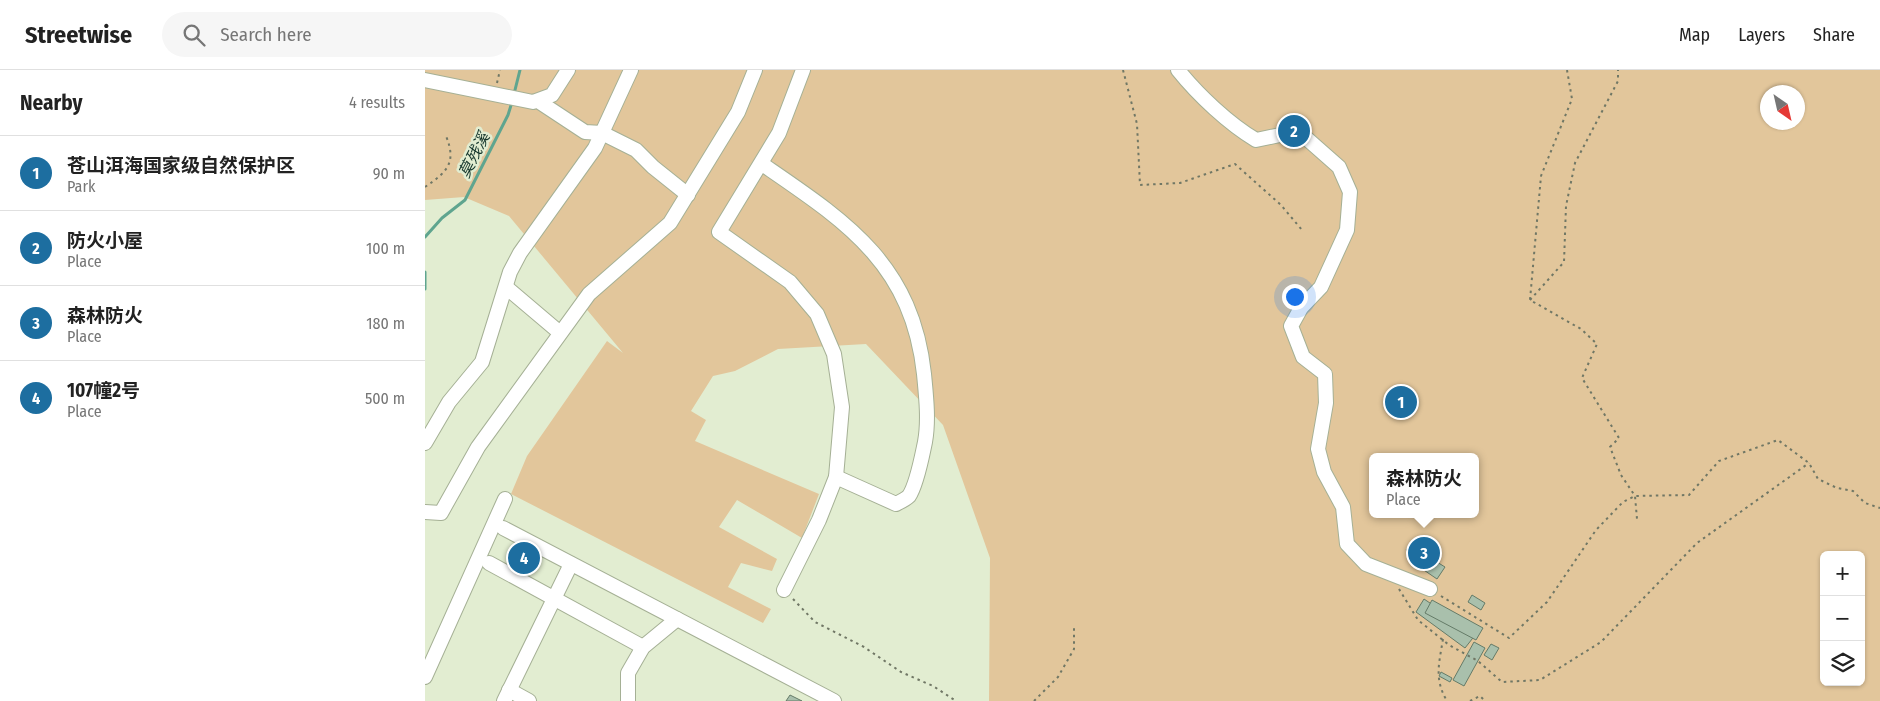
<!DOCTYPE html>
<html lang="en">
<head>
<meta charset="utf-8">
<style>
	:root { --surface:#fff; --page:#f6f6f6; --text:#222; --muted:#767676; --line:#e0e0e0; --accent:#1d6ea0 }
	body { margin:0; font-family:"Fira Sans Condensed","Noto Sans SC",sans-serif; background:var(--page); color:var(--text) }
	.controls { position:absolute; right:15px; bottom:15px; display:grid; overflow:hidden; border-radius:8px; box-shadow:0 1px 4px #0004 }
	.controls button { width:45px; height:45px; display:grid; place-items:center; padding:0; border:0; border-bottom:1px solid var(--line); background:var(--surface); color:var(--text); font:25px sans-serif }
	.compass { position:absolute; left:1335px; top:15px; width:45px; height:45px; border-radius:50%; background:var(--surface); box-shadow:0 1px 4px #0004; rotate:146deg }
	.you { position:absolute; left:869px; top:226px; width:18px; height:18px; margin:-12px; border:4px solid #fff; border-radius:50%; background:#1a73e8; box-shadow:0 0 0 8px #1a73e833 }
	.badge { display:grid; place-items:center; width:32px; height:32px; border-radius:50%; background:var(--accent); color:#fff; font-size:16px; font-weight:700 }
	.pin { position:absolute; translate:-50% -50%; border:2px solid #fff; box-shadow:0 1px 5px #0006 }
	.popup { position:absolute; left:944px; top:383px; width:110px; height:65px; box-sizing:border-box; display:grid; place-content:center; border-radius:8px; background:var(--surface); filter:drop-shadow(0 1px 4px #0005); font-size:16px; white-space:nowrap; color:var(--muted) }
	.popup b { font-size:19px; color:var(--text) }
	.popup::after { content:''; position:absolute; left:50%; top:100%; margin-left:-10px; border:10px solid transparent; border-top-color:var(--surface) }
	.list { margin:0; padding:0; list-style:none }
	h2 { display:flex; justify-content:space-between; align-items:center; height:65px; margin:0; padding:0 20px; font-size:21px }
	h2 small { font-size:16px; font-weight:400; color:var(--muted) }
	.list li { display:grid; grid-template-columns:32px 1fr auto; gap:15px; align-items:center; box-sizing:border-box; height:75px; padding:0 20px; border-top:1px solid var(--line) }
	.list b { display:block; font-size:19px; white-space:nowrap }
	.list p { margin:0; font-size:16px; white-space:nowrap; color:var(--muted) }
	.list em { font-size:16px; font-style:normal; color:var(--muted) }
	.icon { flex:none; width:28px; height:28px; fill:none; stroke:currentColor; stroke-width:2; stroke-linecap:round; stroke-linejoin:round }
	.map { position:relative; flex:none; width:1455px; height:631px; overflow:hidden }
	header { display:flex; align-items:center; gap:30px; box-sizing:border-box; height:70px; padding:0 25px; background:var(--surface); border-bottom:1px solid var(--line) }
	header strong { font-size:24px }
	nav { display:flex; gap:28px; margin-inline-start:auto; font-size:18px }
	.search { width:350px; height:45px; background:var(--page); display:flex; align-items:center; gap:12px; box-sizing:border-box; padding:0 18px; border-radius:28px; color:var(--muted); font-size:19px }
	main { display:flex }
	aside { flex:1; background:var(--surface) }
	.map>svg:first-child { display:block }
	.green { fill:#e2c69b; fill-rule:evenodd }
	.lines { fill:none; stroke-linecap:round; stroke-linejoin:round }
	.stream { stroke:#5fa58f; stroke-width:3 }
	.building { fill:#a9c0ac; stroke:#657b68 }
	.minor-casing { stroke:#a5b095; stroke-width:16 }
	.path { stroke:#707765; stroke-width:2; stroke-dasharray:2.5 4; stroke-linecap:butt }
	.minor { stroke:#fff; stroke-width:14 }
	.labels { text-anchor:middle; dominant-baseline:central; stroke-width:5; stroke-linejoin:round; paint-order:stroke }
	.water-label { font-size:16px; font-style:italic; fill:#15362c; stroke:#e2edd1 }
</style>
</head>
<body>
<header>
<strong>Streetwise</strong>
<div class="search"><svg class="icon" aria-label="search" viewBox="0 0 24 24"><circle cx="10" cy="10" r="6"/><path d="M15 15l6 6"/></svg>Search here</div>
<nav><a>Map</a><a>Layers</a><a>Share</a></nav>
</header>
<main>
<aside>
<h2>Nearby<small>4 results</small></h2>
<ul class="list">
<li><span class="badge">1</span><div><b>苍山洱海国家级自然保护区</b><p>Park</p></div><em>90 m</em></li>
<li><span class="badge">2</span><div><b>防火小屋</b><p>Place</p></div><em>100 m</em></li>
<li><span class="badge">3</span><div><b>森林防火</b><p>Place</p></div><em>180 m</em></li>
<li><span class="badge">4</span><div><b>107幢2号</b><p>Place</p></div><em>500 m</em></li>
</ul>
</aside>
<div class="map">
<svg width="1455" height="631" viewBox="0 0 1455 631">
	<rect width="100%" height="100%" fill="#e2edd1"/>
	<path class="green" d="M0,0H1455V631H564L565,488L518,355L441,274L353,279L310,301L288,306L266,341L281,350L270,371L394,424L377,468L312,430L294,457L352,489L347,501L316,493L303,517L346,539L338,553L86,424L102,386L182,271L198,283L84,146L39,127L0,130ZM1342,22H1372V52H1342ZM948,387H1050V444H948ZM1399,485H1436V612H1399Z"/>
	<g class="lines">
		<g class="stream">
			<path d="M89,24L95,0"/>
			<path d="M0,167L17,148L40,130L83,45L87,32"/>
			<path d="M0,202V219"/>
		</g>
	</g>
	<g class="building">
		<path d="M990,469L1016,487L1007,498L981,480Z"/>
		<path d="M93,477L110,487L104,498L87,489Z"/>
		<path d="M994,481L1020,497L1012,509L987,492Z"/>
		<path d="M1047,525L1060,533L1056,540L1043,532Z"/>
		<path d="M999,529L1051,564L1040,578L991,542Z"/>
		<path d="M1007,530L1058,558L1051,570L1000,543Z"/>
		<path d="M1049,572L1060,578L1039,616L1028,610Z"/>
		<path d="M1066,574L1074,578L1067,590L1059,585Z"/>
		<path d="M1016,602L1027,608L1025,612L1014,606Z"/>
		<path d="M365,625L377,631H361Z"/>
	</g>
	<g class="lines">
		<g class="minor-casing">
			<g id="minor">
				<path d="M753,0C773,25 804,54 831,70L855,65L880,67L914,97L925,122L922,160L896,217L876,238L866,256L878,287L900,304L901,333L893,379L899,402L918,437L922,474L941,494L1005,519"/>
				<path d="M0,10L108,32L127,25L143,0"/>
				<path d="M113,31L160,62L177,63L211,80L228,97L263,125"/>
				<path d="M337,94C420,151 487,193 499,304C501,325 504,350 500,372C497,386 492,414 484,426C481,429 475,432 471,434L411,407"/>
				<path d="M81,217L134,262"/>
				<path d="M0,373L24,332L57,292L85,202L95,183L170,78L206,0"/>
				<path d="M0,442L16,443L53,377L164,224L245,153L313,42L330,0"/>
				<path d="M78,458L409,631"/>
				<path d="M64,493L218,577"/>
				<path d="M359,520L394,450L411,407L417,337L409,284L392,244L365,212L294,162L354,63L378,0"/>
				<path d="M0,607L80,429"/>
				<path d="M84,620L104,631"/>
				<path d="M79,631L146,494"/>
				<path d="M203,631V603L218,577L252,549"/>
			</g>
		</g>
		<g class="path">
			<path d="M698,0L712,54L715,115L755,113L810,94L856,135L877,160"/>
			<path d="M1142,0L1147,29L1116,106L1105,230L1156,259L1172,274L1157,308L1194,368L1185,377L1196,405L1210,426L1212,449"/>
			<path d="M72,13L75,0"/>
			<path d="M0,117C22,102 32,93 21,66"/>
			<path d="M1105,230L1139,192L1141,136L1150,93L1193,11V0"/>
			<path d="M974,519L993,550L1024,575L1053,591L1077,612L1115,610L1176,572L1272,473L1384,393"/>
			<path d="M1016,526L1084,568L1122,532L1171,460L1198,432L1210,426L1264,425L1294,391L1353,370L1384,393L1393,409L1412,418L1428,421L1440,433L1455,438"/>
			<path d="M368,529L390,552L439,577L476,602L508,616L531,631"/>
			<path d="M1018,569C1014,594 1009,609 1022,631"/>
			<path d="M609,631L633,607L649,579V556"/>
			<path d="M1045,631L1055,626L1060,631"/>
		</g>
		<use href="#minor" class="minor"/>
	</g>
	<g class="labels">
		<g class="water-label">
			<text transform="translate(49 85) rotate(-63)">莫残溪</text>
		</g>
	</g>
</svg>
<div class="controls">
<button>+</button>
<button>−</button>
<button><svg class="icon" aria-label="layers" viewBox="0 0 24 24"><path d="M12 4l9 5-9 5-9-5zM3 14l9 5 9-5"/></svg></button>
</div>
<svg class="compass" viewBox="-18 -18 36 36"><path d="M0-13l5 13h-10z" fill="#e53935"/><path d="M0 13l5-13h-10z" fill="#767676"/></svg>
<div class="you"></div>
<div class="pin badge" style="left:976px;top:332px">1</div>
<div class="pin badge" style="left:869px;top:61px">2</div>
<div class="pin badge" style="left:999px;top:483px">3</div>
<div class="popup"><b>森林防火</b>Place</div>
<div class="pin badge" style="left:99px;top:488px">4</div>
</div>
</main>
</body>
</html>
